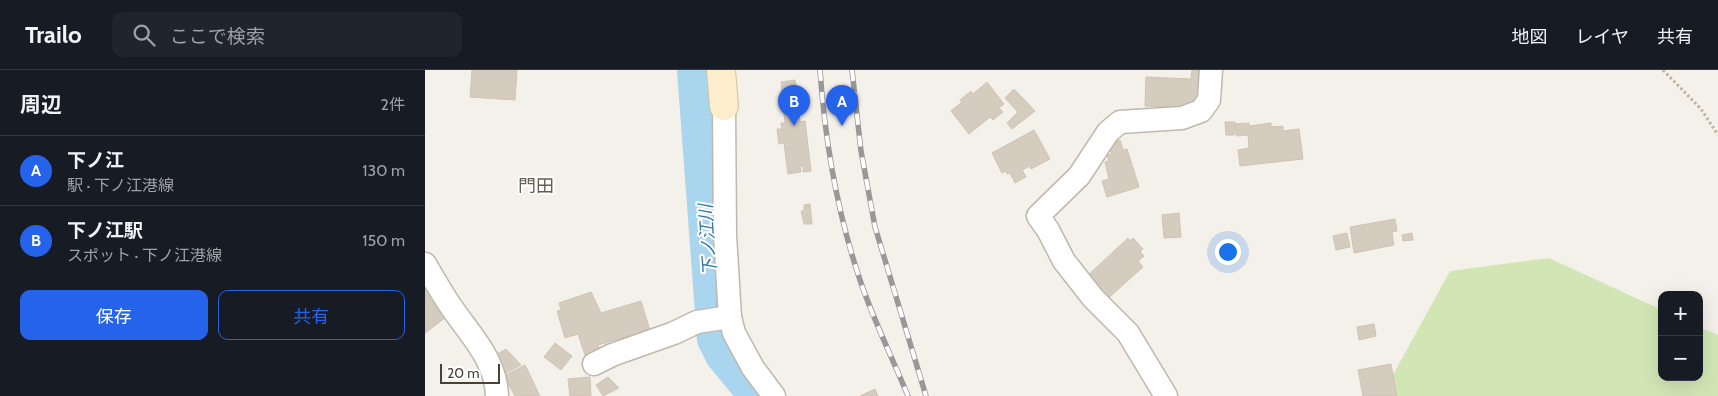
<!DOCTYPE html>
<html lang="ja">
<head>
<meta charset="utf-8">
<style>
	:root { --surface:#171b24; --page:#20242c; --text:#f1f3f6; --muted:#9ea1a6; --line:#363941; --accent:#2563eb }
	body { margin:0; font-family:Cabin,"Noto Sans JP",sans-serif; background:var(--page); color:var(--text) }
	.controls { position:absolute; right:15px; bottom:15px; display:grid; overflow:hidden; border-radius:10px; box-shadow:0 5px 20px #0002 }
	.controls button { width:45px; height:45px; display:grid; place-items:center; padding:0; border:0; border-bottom:1px solid var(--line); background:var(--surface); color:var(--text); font:25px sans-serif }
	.scale { position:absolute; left:15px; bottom:12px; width:60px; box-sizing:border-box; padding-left:5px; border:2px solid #484138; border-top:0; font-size:14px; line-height:18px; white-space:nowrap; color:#484138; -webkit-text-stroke:4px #fff; paint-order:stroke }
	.you { position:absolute; left:802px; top:181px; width:18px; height:18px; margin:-12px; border:4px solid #fff; border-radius:50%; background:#1a73e8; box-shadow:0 0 0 8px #1a73e833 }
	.badge { display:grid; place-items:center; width:32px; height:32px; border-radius:50%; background:var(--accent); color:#fff; font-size:16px; font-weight:700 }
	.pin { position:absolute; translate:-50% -41px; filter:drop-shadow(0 1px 2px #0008) }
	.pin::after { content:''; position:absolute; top:26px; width:18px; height:15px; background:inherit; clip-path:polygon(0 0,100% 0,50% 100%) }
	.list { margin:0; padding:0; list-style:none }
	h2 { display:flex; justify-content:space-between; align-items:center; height:65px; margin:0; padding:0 20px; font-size:21px }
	h2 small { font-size:16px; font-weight:400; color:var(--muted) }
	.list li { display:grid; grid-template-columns:32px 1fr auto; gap:15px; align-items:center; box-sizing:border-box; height:70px; padding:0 20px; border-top:1px solid var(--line) }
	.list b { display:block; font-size:19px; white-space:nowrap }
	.list p { margin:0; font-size:16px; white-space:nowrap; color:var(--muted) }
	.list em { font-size:16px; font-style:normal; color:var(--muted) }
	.actions { display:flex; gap:10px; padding:15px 20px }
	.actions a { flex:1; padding:11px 0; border:1px solid var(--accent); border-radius:10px; text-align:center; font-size:18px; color:var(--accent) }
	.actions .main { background:var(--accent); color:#fff }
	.icon { flex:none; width:28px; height:28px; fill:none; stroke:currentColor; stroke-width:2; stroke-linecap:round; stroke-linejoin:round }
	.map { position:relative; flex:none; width:1293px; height:326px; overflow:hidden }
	header { display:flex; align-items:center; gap:30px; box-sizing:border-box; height:70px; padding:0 25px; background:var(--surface); border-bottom:1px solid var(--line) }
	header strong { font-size:24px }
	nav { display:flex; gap:28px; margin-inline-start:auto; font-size:18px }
	.search { width:350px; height:45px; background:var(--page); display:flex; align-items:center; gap:12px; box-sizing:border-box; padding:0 18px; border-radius:10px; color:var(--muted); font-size:19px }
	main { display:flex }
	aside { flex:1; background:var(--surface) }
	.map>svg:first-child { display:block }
	.green { fill:#d2e6b5 }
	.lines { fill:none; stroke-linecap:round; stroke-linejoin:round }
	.river { stroke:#a9d5ee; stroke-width:36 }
	.building { fill:#d5ccc0; stroke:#d0c3b3 }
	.street-casing { stroke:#bfb8ad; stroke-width:25 }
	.secondary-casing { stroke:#d2c19b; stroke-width:30 }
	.path { stroke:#c1b39e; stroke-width:3; stroke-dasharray:2.5 2.5; stroke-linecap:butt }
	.street { stroke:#fff; stroke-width:22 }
	.secondary { stroke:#fceecc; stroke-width:28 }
	.rail-casing { stroke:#989898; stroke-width:5.5 }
	.rail { stroke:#fff; stroke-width:4; stroke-dasharray:11; stroke-linecap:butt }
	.labels { text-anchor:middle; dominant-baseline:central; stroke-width:4; stroke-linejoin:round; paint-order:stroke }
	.neighbourhood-label { font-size:18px; fill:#6a5e50; stroke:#fff }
	.water-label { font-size:18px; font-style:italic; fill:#337ca8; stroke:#fff }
</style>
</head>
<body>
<header>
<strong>Trailo</strong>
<div class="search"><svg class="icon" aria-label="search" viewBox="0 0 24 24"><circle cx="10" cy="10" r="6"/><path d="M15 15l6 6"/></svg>ここで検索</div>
<nav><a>地図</a><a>レイヤ</a><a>共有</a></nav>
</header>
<main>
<aside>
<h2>周辺<small>2件</small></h2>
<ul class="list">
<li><span class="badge">A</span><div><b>下ノ江</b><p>駅 · 下ノ江港線</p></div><em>130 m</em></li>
<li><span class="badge">B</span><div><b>下ノ江駅</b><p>スポット · 下ノ江港線</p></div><em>150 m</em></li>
</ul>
<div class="actions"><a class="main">保存</a><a>共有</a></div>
</aside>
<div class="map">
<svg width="1293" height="326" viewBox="0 0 1293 326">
	<rect width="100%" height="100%" fill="#f4f1ea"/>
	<path class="green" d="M1124,188L1237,240V307H1274V257L1293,265V326H962L963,314L1025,201Z"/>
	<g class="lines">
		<path class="river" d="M270,0L290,269L298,285L332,326"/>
	</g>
	<g class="building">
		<path d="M47,0H92L90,30L45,27Z"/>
		<path d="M767,0H780L779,32L768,31V38L720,36L721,7L766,9Z"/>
		<path d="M370,10L375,52L380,51L386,101L378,102V96H375L376,102L363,104L359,73L354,74L352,59H357L356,53H360L356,12Z"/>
		<path d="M562,12L579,34L574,38L578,42L568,50L565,47L544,64L526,41L537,32L535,30L546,21L548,24Z"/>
		<path d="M589,19L610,41L587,59L582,53L593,42L580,28Z"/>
		<path d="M800,52H810V65H801Z"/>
		<path d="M824,53V56L846,53V57L858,56V61L874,59L878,89L815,96L813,80L824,78L823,65L812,66L810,54Z"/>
		<path d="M609,60L625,89L606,99L605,96L597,100L601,107L590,113L585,103L582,104L581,101L577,103L567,83Z"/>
		<path d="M695,70L698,80L702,79L714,117L682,127L677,111L684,109L680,92L684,91L682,85L687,84L683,74Z"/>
		<path d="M385,134L387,154H379L376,141H379V135Z"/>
		<path d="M754,143L756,167L739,168L737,145Z"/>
		<path d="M970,149L972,161L967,162L969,175L929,183L925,157Z"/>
		<path d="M922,163L925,177L911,180L908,166Z"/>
		<path d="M987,163L988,170L978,171L977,165Z"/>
		<path d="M703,168L705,171L708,168L718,179L715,182L719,186L713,191L718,197L680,231L660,208Z"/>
		<path d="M0,212L24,245L0,263Z"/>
		<path d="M166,222L176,243L216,231L226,264L208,270L207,265L173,275L175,283L161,288L153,264L140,268L132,241L136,240L134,233Z"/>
		<path d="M949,254L951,266L934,270L932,257Z"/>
		<path d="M130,273L147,286L136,300L119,287Z"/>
		<path d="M81,279L96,295L79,304L69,286Z"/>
		<path d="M966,294L972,326H938L933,300Z"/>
		<path d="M100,295L115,326H90L79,306Z"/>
		<path d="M165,307L166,326H145L143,309Z"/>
		<path d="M183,307L194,318L178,326L171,315Z"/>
		<path d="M450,319L453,326H435Z"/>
	</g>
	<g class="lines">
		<g class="street-casing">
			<g id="street">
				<path d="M299,36L300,165L305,247L309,263L328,298L349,326"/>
				<path d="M0,194C9,209 17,224 27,238C46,266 71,290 72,326"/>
				<path d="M169,294L187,285L249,263L272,252L305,247"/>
				<path d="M741,326L703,263L668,228L639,191L623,160L613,146L654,106L683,62L695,52L757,48L776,41L784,30L786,0"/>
			</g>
		</g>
		<g class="secondary-casing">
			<path id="secondary" d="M296,0L299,36"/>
		</g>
		<path class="path" d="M1238,0L1276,39L1293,65"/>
		<use href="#street" class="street"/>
		<use href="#secondary" class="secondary"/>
		<g class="rail-casing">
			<g id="rail">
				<path d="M395,0C400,71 412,142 435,210C448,249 467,287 483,326"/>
				<path d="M427,0L436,81L450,157L501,326"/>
			</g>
		</g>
		<use href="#rail" class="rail"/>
	</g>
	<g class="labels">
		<g class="neighbourhood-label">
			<text x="111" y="116">門田</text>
		</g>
		<g class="water-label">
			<text transform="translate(283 170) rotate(-94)">下ノ江川</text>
		</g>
	</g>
</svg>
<div class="controls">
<button>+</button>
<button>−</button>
</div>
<div class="scale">20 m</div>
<div class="you"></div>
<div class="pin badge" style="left:417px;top:56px">A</div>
<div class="pin badge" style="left:369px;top:56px">B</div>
</div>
</main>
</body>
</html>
